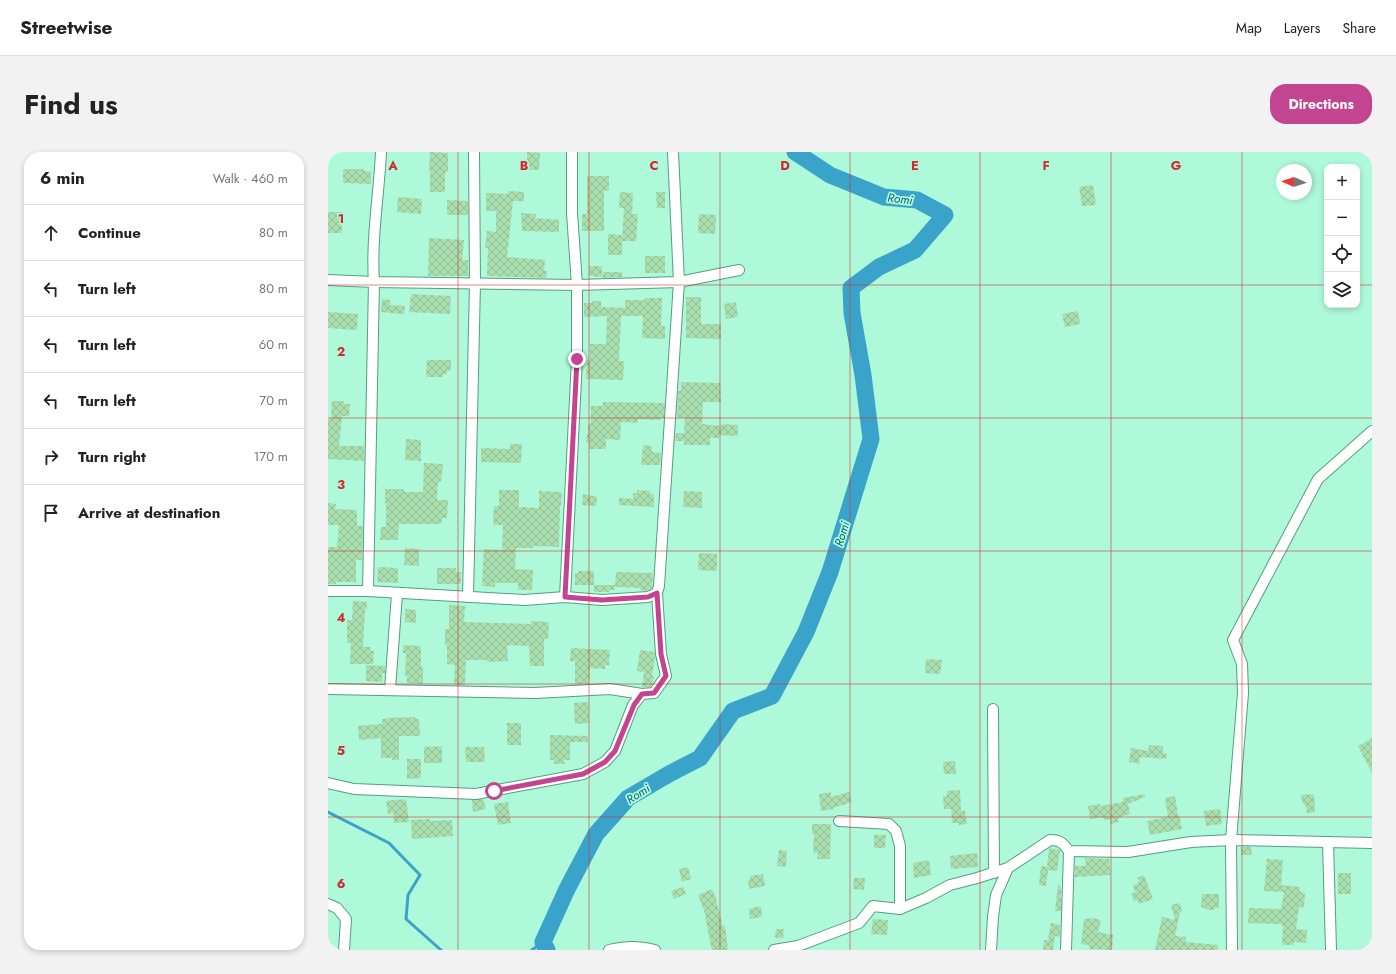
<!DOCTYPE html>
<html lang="en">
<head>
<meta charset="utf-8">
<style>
	:root { --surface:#fff; --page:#f2f2f2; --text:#222; --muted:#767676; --line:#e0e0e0; --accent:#c34491 }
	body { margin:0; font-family:Jost,sans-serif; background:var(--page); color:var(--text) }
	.controls { position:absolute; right:12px; top:12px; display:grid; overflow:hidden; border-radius:8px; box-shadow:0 2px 6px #0003 }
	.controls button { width:36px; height:36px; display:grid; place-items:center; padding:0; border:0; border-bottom:1px solid var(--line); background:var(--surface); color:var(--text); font:20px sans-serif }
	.compass { position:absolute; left:948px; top:12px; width:36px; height:36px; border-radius:50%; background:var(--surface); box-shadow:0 2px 6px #0003; rotate:273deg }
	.stop { position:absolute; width:12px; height:12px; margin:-9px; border:3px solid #c34491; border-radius:50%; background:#fff }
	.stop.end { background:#c34491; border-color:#fff; box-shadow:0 1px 4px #0008 }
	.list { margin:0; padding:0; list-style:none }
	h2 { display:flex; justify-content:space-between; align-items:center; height:52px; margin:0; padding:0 16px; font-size:17px }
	h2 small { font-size:13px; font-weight:400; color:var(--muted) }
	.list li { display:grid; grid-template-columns:26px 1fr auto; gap:12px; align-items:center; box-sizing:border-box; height:56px; padding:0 16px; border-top:1px solid var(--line) }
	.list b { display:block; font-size:15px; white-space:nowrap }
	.list em { font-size:13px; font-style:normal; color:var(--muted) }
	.icon { flex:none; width:22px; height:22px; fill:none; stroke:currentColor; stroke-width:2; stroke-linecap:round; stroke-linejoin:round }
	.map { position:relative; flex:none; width:1044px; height:798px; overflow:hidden; border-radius:16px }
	header { display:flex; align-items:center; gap:24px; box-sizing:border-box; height:56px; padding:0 20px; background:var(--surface); border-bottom:1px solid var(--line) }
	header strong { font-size:19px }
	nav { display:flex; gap:22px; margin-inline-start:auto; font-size:14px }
	.intro { display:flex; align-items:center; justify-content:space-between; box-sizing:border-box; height:96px; padding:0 24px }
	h1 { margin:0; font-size:28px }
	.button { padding:10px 18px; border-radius:16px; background:var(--accent); color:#fff; font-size:14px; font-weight:700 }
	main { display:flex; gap:24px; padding:0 24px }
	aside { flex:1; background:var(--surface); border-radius:16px; box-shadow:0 2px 6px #0003 }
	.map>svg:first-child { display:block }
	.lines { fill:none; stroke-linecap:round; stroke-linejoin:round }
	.stream { stroke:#3aa3ca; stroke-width:3 }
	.river { stroke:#3aa3ca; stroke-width:17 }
	.building { fill:url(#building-cross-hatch) }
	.street-casing { stroke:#549e82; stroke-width:12 }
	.street { stroke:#fff; stroke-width:10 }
	.route { stroke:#c34491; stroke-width:5 }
	.grid { fill:none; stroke:#d62828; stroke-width:1; stroke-opacity:0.55 }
	.labels { text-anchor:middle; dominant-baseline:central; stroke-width:3.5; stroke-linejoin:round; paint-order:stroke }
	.water-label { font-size:12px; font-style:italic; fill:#0d607b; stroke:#aef9da }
	.grid-label { font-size:13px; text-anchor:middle; font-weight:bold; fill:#d62828; stroke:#aef9da; stroke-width:3.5; stroke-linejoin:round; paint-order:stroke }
</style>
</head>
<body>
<header>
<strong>Streetwise</strong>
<nav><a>Map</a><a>Layers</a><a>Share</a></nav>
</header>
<div class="intro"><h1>Find us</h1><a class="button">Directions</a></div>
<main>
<aside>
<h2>6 min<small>Walk · 460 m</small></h2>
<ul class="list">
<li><svg class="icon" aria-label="ahead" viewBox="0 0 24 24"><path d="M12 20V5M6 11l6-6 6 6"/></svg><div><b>Continue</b></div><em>80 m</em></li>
<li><svg class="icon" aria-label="left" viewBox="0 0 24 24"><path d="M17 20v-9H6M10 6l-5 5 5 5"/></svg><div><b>Turn left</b></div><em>80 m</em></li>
<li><svg class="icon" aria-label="left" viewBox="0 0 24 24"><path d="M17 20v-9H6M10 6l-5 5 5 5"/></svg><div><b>Turn left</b></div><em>60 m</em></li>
<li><svg class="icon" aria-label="left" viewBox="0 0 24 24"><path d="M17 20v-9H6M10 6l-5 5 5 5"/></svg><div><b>Turn left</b></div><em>70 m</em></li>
<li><svg class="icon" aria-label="right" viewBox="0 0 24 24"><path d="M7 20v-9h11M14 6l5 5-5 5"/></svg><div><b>Turn right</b></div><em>170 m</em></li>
<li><svg class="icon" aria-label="arrive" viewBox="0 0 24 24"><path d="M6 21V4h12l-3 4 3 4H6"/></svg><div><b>Arrive at destination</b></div></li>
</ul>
</aside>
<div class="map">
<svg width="1044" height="798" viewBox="0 0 1044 798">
	<defs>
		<pattern id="building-cross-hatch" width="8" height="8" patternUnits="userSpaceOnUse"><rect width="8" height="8" fill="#a9deae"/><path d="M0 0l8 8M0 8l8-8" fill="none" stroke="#90be95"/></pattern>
	</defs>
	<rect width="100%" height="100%" fill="#aef9da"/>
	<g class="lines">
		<g class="stream">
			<path d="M0,660L61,691L92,723L80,743L78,767L113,798"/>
			<path d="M204,798L215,790"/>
		</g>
		<path class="river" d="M219,798L215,790L239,737L268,682L300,646L341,622L372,606L405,559L444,544L478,480L502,420L543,287L535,223L524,161L523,136L551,115L587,98L617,63L589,48L556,45L502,23L467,0"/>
	</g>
	<g class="building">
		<path d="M102,0L120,1V20H117V40H102V19H101Z"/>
		<path d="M199,0L212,1L211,18H199Z"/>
		<path d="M15,17H36V19H43V32L15,31Z"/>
		<path d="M259,24H281V39H276V79H254V62H259Z"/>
		<path d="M765,33L768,53L754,54L751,35Z"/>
		<path d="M180,39L196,40V49H185L179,105L217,108L216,119H219L218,126L159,124L160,96H157L159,79L168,80V59H158V41L180,42Z"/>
		<path d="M292,40L305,41L304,62H310L308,89H294L296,56H291Z"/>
		<path d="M328,40H337V56H329Z"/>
		<path d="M70,45L94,47L93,62L69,60Z"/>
		<path d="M119,48L140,49V63H119Z"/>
		<rect x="0" y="60" width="14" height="21"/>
		<path d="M193,61L208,62L207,66L231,68V80L194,79Z"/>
		<path d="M371,62L388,63L387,82L370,81Z"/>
		<path d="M280,82L294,83V103H280Z"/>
		<path d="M101,86L136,88L134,108H140V124H100Z"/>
		<rect x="317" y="104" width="20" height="17"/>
		<path d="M261,114H274V125L261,124Z"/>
		<path d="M275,120H294V125L275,126Z"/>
		<path d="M83,142L123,144L122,162L81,160Z"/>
		<path d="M358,145H373V172H393V187L358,186Z"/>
		<path d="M317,146H334L333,174H337V187L314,186L315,164H293L291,209H296L295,228L258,227L259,208H262V192H278L279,164L256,165V151H264V149H273V155L297,156V148H317Z"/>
		<path d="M54,147L62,148V153L77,154L76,162L53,160Z"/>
		<path d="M408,150L410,165L398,167L396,152Z"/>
		<path d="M750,159L752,172L737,175L734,162Z"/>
		<path d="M0,160L30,162L29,178L0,176Z"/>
		<path d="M99,208H123V218L119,219V222H115V225H98Z"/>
		<path d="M353,230L392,231L393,250H375L374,272L393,274L394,272L410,273V284L391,283V286H382V293H356V289H347L348,281H356L357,266L349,265L350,239H353Z"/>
		<path d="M4,249H16V252H22L21,264H14L11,294H36V309L0,307V267H3Z"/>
		<path d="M275,250L337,251L336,266H332V268L310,267L309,271L293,270L292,288L278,287V297H261V290H258L259,283H260V272L263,273V254H275Z"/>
		<path d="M78,287L93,288V309L77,308Z"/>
		<path d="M182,292H194L193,311L153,310V296L182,297Z"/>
		<path d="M315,293L324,294V300L333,301L332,313H313Z"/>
		<path d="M96,311L115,312L113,330H110L109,348H120L119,366H114L113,372H71L70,388H52L53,375H58V351H57V337H76V340H95Z"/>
		<path d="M171,338H191V355L211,356V339L234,340L233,353H232L231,395L205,394V396H188L187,417L205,418L204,438H190V431H167V435L154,434L156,397L174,398L175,373H165L166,354H171Z"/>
		<path d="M309,338L323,339L322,342H326V355L291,353V346L305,347V341H309Z"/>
		<path d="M356,339L374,340V356L355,355Z"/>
		<path d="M255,342L269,345L268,354L254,353Z"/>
		<path d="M0,351L8,352L7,357L29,358V374H35L34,408H28V430H8V432H0V395H9L11,373H0Z"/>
		<path d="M77,396L91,397V414L76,413Z"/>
		<path d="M371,401L389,402V419L370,418Z"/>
		<path d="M50,415L70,416V431L49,430Z"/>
		<path d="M109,416H128V420H133V432H109Z"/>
		<path d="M250,419H266V433H247V421H250Z"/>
		<path d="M288,420L325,421L324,436L317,439L312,438V436L287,435Z"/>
		<path d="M266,433H287V438H281V440H266Z"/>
		<path d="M25,449L39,450V457H37L35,495H43L42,499H46L45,512H22L23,491H19V468H24Z"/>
		<path d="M121,453L137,454L136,470L203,472V469L221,470L220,487H216V514H202L201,494L179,493L180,509L159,510V508H138L137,533H126L127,513L119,512V493H117V477H121Z"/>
		<path d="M77,457L88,458V471L77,470Z"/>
		<path d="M75,493L93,494V515H95V532L79,531V524H77L78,501H75Z"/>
		<path d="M243,496L282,498L281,513H277V517L262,516L261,532H247V509H242Z"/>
		<path d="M312,498L326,500L327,505L324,524H326L325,531L322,535H314L316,520L309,519Z"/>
		<path d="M598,507L614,508L612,522L597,521Z"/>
		<path d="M38,513L57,514V521H54V530L38,529Z"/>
		<path d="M260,550L261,571L247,572L246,551Z"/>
		<path d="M87,565V567H91L92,584H71V608H64V606H53V586L31,588L30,574L54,572V567H58V566Z"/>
		<rect x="179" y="571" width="14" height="22"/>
		<path d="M222,583L260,584V590H242V608H236L237,612H226V608H222Z"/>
		<path d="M1044,586V621L1030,594Z"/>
		<path d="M821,593L835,594V601L839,602L838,607L812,605L811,612L801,610L803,596L820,599Z"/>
		<path d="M114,594V611H96V595Z"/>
		<path d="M137,595H156L157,610H138Z"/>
		<path d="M79,607H93V626L79,627Z"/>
		<path d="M627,609L628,622H616L615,610Z"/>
		<path d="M632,638L633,659H637L639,672L631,673V671H624L623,657H616L615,644H619V639Z"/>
		<path d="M503,640V645L521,640L524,650L505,656V657L493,659L491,642Z"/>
		<path d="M817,642V645L800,652L802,662L790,666L791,670L782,672V667L776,668L775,665L762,667L760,654L772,652V654L795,650V646Z"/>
		<path d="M986,642L987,660L979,661L978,655L974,650L973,643Z"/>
		<path d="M847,644L850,664L851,663L854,677L822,683L819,669L840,665L837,646Z"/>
		<path d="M78,647L81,670L66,671L65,661L60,662L58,649Z"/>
		<path d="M155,647L158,657L145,660L144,648Z"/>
		<path d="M180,650L183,671L170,673L166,652Z"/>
		<path d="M892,657L894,672L878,674L876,659Z"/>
		<path d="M102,667V669L124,668L125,684L84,687L83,668Z"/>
		<path d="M484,672H503L502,707H489L490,701H485L486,682H484Z"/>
		<path d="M546,683H558L557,696H546Z"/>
		<path d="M913,695H923L924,703H913Z"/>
		<path d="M722,696L732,698L729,719L720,718L718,734L711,733L713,714L719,715L721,697Z"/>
		<path d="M451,698L459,699L458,715L449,714Z"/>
		<path d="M649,701L650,715L623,717L622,704Z"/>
		<path d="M757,706L781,707L783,723L747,725V714H758Z"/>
		<path d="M939,707L955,708L953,733L972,735V740L977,741L976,756L971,755L968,777L979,778L978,791L966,790V793H954L955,774L953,772L920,771L921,756L953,757L956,740L936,739Z"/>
		<path d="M601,708L603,723L586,726L585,711Z"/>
		<path d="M360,715L363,727L354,730L351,717Z"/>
		<rect x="1010" y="721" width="13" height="21"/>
		<path d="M435,722L437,734L421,737L420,728H422V724Z"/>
		<path d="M816,723L825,747L811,752L809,748L806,749L803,742L807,740L805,734L811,730L809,726Z"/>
		<path d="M526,726H537L536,738L525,737Z"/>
		<path d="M730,733H732L733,738V759H727Z"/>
		<path d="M355,735L358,742L346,747L343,739Z"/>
		<path d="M384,737L387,743L395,775L397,774L400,798H384L377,764H378L370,743Z"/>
		<path d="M874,742H891V756H887L886,758H879L877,756L873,755Z"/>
		<path d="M852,751L854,760H852L847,784L858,785V790L890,793V798H827L834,765L847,768L843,753Z"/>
		<path d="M433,754L434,765L422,767L421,757Z"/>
		<path d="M765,766L773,768L770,780L785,783L784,798L761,797V793L753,792L756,767Z"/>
		<path d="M545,767L560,768L559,783L543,782Z"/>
		<path d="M723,771L732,773V785L727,784L725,798H715L716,788H720Z"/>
		<path d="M448,777H456L455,786H447Z"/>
	</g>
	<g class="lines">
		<g class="street-casing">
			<g id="street">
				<path d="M0,128L46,130L249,133L351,130L411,118"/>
				<path d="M0,439H40L196,448L237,445L274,448L320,445L329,441"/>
				<path d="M40,439L46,130C43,87 51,43 53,0"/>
				<path d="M140,445L147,131L146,0"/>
				<path d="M237,445L249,207V133L244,61V0"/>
				<path d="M0,537L207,541L282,537L314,542L326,541L338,524L333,502L329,441L331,434L351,130L345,0"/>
				<path d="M62,538L69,442"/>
				<path d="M665,557L666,721"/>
				<path d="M0,631L26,637L148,642L255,622L277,610L287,599L305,553L314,542"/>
				<path d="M511,669L561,672L568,679L572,694V757"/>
				<path d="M1000,690L1003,798"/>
				<path d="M0,752L9,756L18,767L16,798"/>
				<path d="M281,798C299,794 310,794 327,798"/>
				<path d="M446,798L470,794L531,771L545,754L572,757L598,746L622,733L649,726L680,716L722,688C732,688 735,691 741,699L800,700L863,690L903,688L1044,691"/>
				<path d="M663,798L665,765L668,743L680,716"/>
				<path d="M738,798L741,699"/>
				<path d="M904,798L903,688L915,541L914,512L905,488L990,327L1044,279"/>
			</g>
		</g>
		<use href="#street" class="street"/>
	</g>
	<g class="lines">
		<path class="route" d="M166,639L255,622L277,610L287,599L306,553L314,542L326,541L338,524L333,502L329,441L320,445L274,448L237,445L249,207"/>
	</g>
	<path class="grid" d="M130,0V798M261,0V798M392,0V798M522,0V798M652,0V798M783,0V798M914,0V798M0,133H999M1029,133H1044M0,266H1044M0,399H1044M0,532H1044M0,665H1044"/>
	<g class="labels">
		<g class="water-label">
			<text transform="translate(572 47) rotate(7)">Romi</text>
			<text transform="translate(514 382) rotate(-73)">Romi</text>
			<text transform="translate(310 642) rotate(-33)">Romi</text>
		</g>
	</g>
	<g class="grid-label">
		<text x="65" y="18">A</text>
		<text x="196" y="18">B</text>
		<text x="326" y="18">C</text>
		<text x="457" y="18">D</text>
		<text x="587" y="18">E</text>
		<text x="718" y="18">F</text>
		<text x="848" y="18">G</text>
		<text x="13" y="71">1</text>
		<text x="13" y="204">2</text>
		<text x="13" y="337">3</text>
		<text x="13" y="470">4</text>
		<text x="13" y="603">5</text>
		<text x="13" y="736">6</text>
	</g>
</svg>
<div class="controls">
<button>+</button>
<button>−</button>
<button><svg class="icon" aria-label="locate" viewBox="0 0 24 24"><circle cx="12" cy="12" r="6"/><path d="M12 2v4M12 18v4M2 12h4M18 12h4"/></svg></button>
<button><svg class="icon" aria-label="layers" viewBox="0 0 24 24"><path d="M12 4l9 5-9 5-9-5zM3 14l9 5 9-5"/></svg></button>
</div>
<svg class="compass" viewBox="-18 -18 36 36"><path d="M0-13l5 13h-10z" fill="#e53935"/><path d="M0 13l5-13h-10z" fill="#767676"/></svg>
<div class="stop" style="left:166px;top:639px"></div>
<div class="stop end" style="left:249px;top:207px"></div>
</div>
</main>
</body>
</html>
